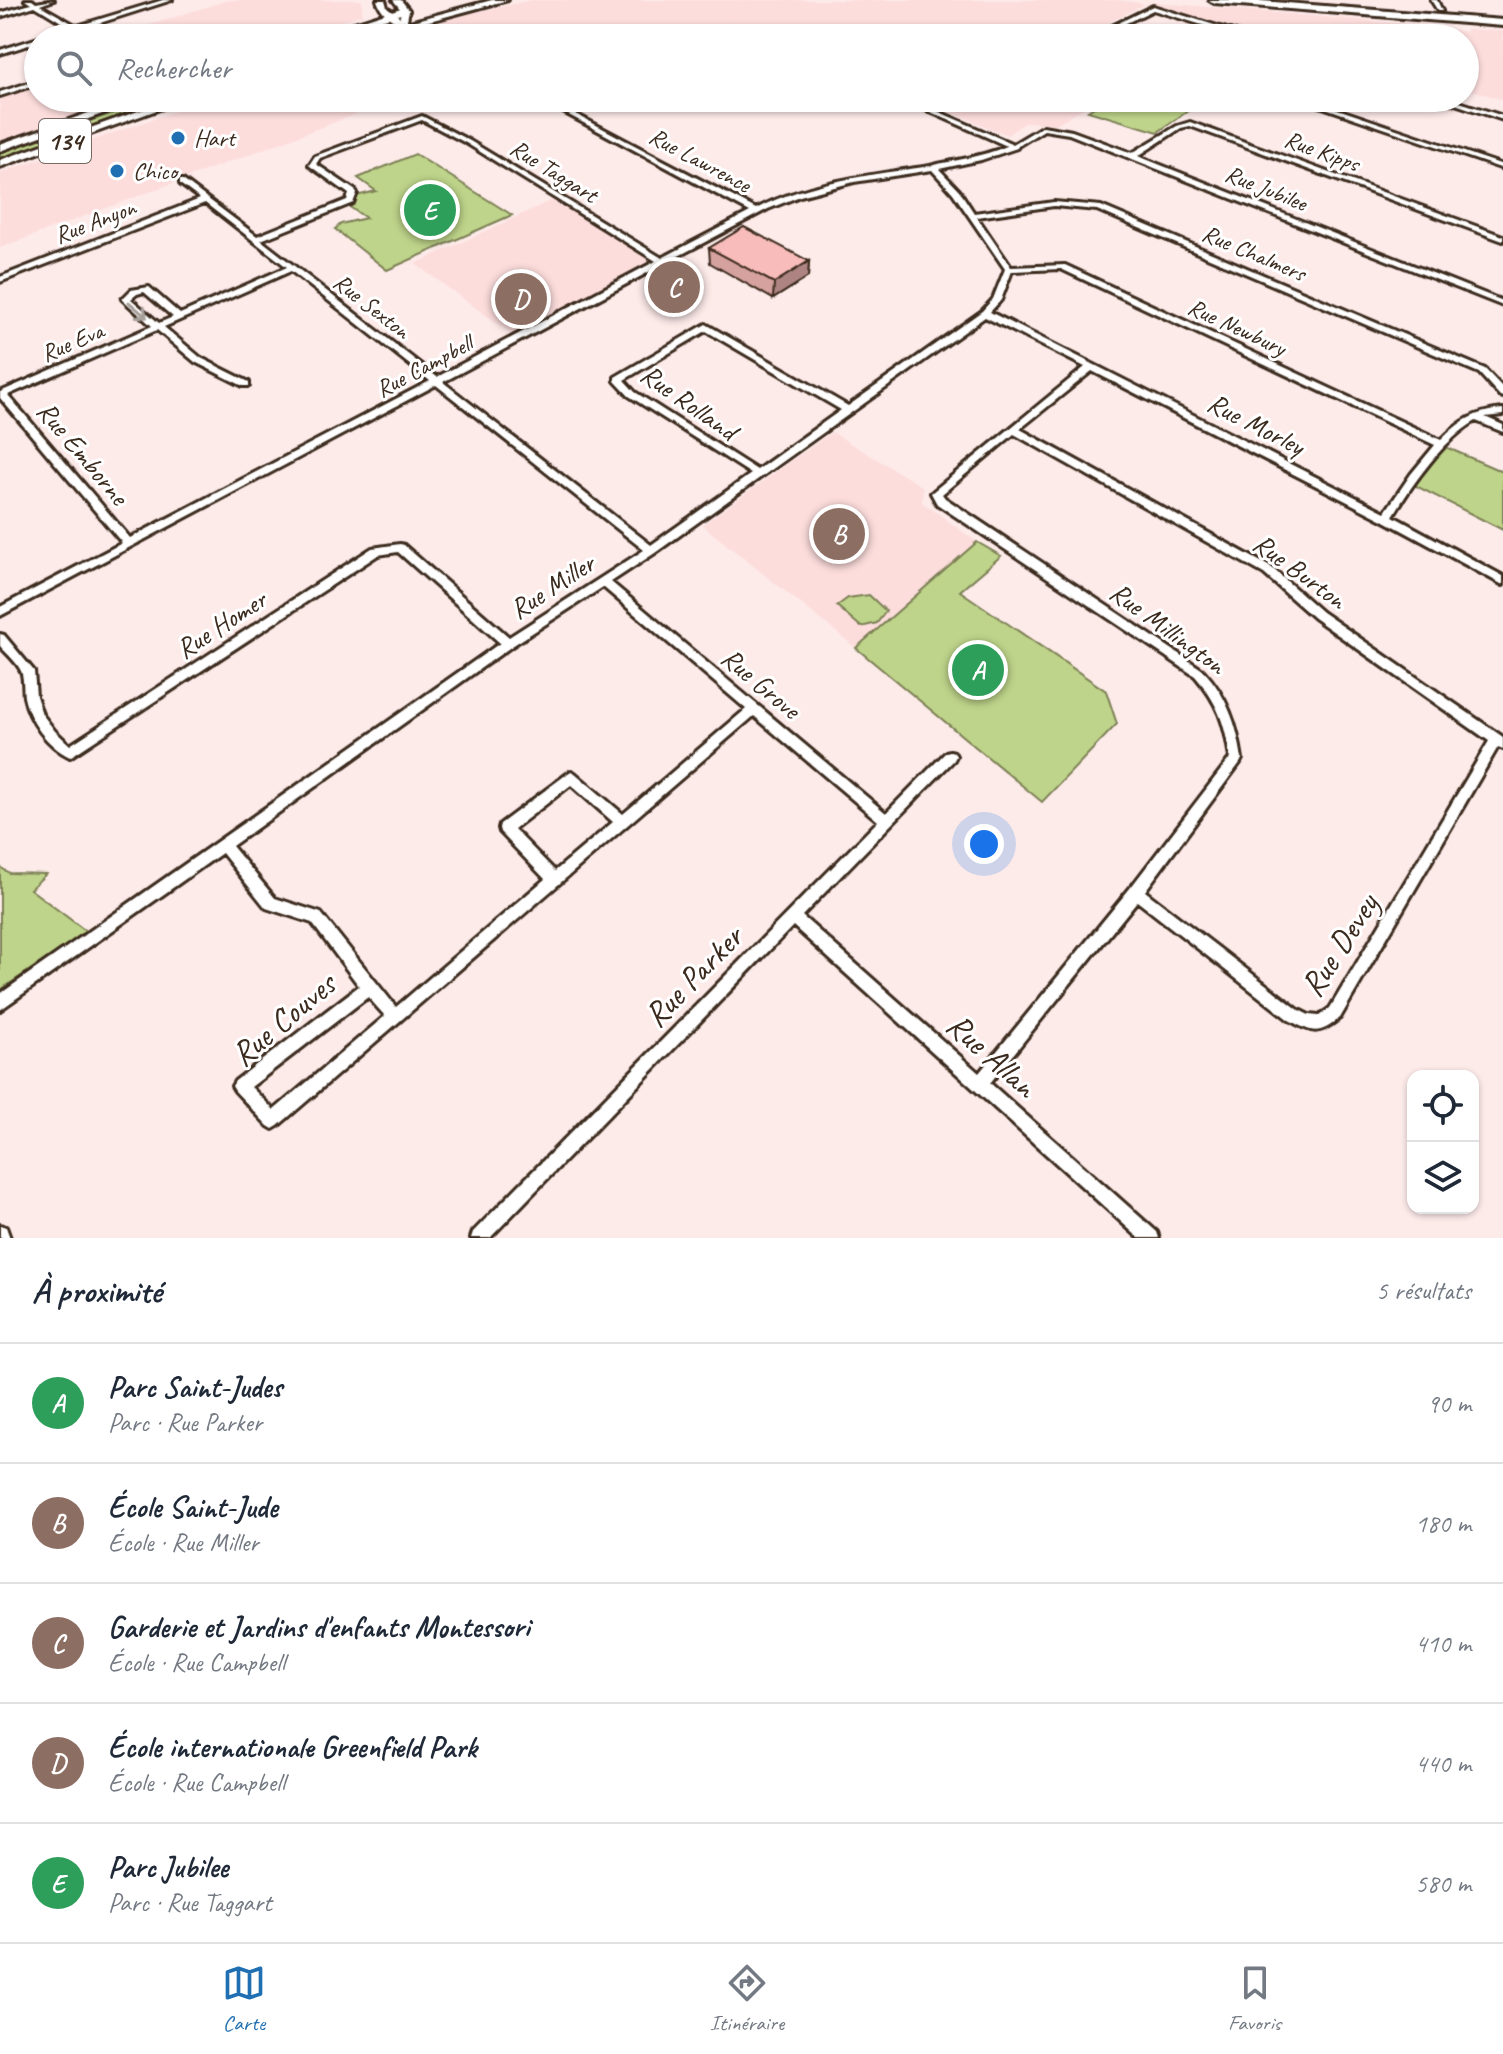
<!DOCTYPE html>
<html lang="fr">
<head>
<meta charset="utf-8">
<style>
	:root { --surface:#fff; --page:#f2f2f3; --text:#1f2937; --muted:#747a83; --line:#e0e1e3; --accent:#1f6fb2 }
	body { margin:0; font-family:Caveat,sans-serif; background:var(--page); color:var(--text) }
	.controls { position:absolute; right:24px; bottom:24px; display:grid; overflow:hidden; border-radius:16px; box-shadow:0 2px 6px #0004 }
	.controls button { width:72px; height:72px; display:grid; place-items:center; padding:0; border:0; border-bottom:2px solid var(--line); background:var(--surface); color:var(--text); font:40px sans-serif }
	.you { position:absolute; left:984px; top:844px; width:28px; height:28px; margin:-20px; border:6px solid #fff; border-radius:50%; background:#1a73e8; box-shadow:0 0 0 12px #1a73e833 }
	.badge { display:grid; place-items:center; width:52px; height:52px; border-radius:50%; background:var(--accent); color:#fff; font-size:26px; font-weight:700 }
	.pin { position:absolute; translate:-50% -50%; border:4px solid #fff; box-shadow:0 2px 8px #0006 }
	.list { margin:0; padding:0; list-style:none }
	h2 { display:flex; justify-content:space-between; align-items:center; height:104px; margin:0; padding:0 32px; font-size:34px }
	h2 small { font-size:26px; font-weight:400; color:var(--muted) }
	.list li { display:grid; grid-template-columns:52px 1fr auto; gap:24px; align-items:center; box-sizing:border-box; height:120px; padding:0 32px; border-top:2px solid var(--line) }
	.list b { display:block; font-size:30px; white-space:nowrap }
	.list p { margin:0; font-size:26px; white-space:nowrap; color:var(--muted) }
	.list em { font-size:26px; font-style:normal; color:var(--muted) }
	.icon { flex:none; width:44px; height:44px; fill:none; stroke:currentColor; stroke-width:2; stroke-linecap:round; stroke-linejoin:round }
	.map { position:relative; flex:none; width:1503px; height:1238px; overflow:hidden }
	.search { position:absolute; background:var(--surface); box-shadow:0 2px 6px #0004; left:24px; right:24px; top:24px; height:88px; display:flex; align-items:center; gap:20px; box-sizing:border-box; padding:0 28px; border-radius:44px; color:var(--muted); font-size:30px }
	.sheet { height:704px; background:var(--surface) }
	nav { display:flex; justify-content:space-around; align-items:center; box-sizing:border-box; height:112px; border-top:2px solid var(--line); background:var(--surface); font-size:22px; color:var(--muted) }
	nav a { display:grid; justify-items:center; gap:4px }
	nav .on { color:var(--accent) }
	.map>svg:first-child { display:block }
	.built { fill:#fcdddc }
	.green { fill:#bed48a; stroke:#7c7f54; stroke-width:2 }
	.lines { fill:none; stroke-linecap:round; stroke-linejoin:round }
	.street-casing { stroke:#3b2a1e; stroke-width:6 }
	.secondary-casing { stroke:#3b2a1e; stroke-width:6 }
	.primary-casing { stroke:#3b2a1e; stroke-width:6 }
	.street { fill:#fff; fill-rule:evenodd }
	.secondary { fill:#fff; fill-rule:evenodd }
	.primary { fill:#fff; fill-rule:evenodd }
	.wall { fill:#d5a2a0; stroke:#3b2a1e; stroke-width:2 }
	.shaded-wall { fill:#ae8482; stroke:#3b2a1e; stroke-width:2 }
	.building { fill:#f8bcba; stroke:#3b2a1e; stroke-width:2 }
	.oneway { stroke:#a79f9a }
	.poi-dot { fill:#1f6fb2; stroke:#fff; stroke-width:3 }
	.labels { text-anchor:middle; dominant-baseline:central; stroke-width:6; stroke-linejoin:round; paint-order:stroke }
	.far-poi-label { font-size:24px; fill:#3b2a1e; stroke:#fff; text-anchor:start }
	.far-street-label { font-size:24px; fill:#3b2a1e; stroke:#fff }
	.shield { fill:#fff; stroke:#766a62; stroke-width:2 }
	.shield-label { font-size:26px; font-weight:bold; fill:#3b2a1e }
	.street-label { font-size:28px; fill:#3b2a1e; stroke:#fff }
	.near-street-label { font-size:34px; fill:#3b2a1e; stroke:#fff }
</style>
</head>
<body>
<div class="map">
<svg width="1503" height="1238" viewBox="0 0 1503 1238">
	<rect width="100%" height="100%" fill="#fdebea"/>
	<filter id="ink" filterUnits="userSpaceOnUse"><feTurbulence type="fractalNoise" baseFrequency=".0125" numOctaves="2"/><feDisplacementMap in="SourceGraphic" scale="16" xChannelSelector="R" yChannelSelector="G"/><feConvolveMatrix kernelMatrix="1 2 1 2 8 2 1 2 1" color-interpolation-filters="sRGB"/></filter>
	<g filter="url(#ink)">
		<g class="built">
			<path d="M228,0H362V14L294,38H109Z"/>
			<path d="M532,0H1118L1145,4L1093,31L1110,38H772L733,22L689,38H445L420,24Z"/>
			<path d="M1151,2L1429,26L1466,32V29L1503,31V100L1465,88V38H1304L1282,32L1274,38H1257Z"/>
			<path d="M38,86V98H123L0,141V98Z"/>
			<path d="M212,98H399L0,248V173Z"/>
			<path d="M917,98H1100L1056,124L1026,122L1007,135Z"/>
			<path d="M552,200L652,260L512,334L415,264Z"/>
			<path d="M832,432L923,487L922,502L977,542L856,648L702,525Z"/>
		</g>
		<g class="green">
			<path d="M155,98H169L0,159V153Z"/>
			<path d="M1108,98H1185L1199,103L1158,132L1088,111Z"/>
			<path d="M415,154L512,215L387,270L335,229L341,224L366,218L348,206L352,197L376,191L358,178Z"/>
			<path d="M1441,445L1503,472V530L1410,483Z"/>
			<path d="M977,542L1001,556L960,591L1106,691L1117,724L1042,802L856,648Z"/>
			<path d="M869,595L886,611L877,623L861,627L837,606L848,598Z"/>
			<path d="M0,867L9,873L46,874L30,889L87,932L0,990Z"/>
		</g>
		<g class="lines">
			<g class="street-casing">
				<g id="street">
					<path d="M25,0H32L36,3L54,0L40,5L77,26L163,0H172L81,29L95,38H88L75,31L51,38H42L71,28L35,6L0,17V13L31,4Z"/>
					<path d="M1431,0H1437L1442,11H1438Z"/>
					<path d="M1153,6L1253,37L1254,38H1245L1153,10L1112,30L1126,38H1118L1104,30Z"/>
					<path d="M403,21L430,37L431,38H424L401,24L400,23Z"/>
					<path d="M695,36H751L754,38H692Z"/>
					<path d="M38,38V42L0,54V50Z"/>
					<path d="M38,80V84L0,96V92Z"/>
					<path d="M537,98H545L756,209C809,181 871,175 930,166C954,160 982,157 1007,146L899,98H907L1013,144L1043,126L1072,131L1132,153L1177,126L1190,122L1503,236V241L1190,126L1181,128L1138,156L1503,301V306L1069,134L1044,130L1018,146L1017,148L981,160L939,169L959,190L974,213L1054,202L1101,206L1485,369L1503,388V397L1500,396L1479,373L1097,210L1054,206L977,217L1011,267L1065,265L1441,440C1461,420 1474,412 1503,409V415L1485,417L1503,425V432L1476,421C1444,439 1412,484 1393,516L1503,576V585L1383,520L1092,371L1020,429L1272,568L1322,612L1503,737V749L1498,747L1340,1018C1318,1036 1313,1033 1289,1020L1137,901L990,1083L1157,1232L1159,1238H1139L793,926L490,1238H471L473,1232L878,821L754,716L278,1126L273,1129L268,1126L235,1091L232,1086L235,1081L359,986L312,923L266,908L222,853L0,1010V994L500,643L398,552L378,555L70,757C47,746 29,721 24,697C23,689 24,678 21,671C17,662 6,653 0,646V634L4,635L34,671L36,696L42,714L55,731L70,745L372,548L400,544L404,545L509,637L644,550L436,385L0,616V607L122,543L0,398V392L152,326L122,299L131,290L149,287L180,314L287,267L205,203L0,282V277L200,199L180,184V180H183L257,236L347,200L349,194L310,166L309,165L315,156L422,116L470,141L662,258L750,212ZM422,120L466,143L656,261L437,377L261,240L353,203L357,193L356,191L316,164L320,158ZM932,170L953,193L1005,269L993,299L982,311L848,406L706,324L615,377V381L629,396L751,474L651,545L443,382L662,265H667V262L768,209L800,196L854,182ZM1061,269L1435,445L1411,474L1385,512L990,312L1001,300L1012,271ZM291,271L430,381L130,538L8,395L157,330L195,362L243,386H249V382L201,358L164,327ZM144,292L173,317L159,323L131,299L137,294ZM985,317L1085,367L931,493L937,504L1195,676C1218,703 1225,723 1230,758L1131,887L979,1073L802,916L954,760L956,756L954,752L950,751L946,752L886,813L611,582L655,553ZM706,331L841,410L757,470L635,392L624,380ZM1014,434L1264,574L1314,618L1489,741L1330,1008L1319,1016L1309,1015L1299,1010L1145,891L1240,763L1242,759C1237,724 1227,696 1203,670L945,498L942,494ZM603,587L746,709L623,814L575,773L571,771L500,824L499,828L500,832L545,879L396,1007L321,913L275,898L232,846L512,646ZM571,785L613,822L555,871L514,829ZM368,997L385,1016L274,1110L251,1087Z"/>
					<path d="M1296,98H1305L1503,165V169Z"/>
					<path d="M1437,98H1447L1503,116V120Z"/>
					<path d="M0,1225L6,1227L10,1238H0Z"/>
				</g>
			</g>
			<g class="secondary-casing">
				<path id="secondary" d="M377,0H385L387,7L400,17L401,10L393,0H401L409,10L406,25C394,25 380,11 377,0Z"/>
			</g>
			<g class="primary-casing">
				<g id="primary">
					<path d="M492,0H508L366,38H350Z"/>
					<path d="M1209,0H1248L1503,20V26L1214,3Z"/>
					<path d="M401,8L404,13L322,38H307Z"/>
					<path d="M131,98H146L0,151V144Z"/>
					<path d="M175,98H190L0,167V160Z"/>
				</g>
			</g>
			<use href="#street" class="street"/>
			<use href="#secondary" class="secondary"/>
			<use href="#primary" class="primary"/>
		</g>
		<g class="wall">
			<path d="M709,248L809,261L808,277L773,299L710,263Z"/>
			<path d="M654,275H681L682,283L668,291L655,283Z"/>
		</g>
		<g class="shaded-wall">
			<path d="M809,261L808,277L773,299L774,283Z"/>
			<path d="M681,275L682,283L668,291L667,283Z"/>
		</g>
		<g class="building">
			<path d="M744,227L809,261L774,283L709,248Z"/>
			<path d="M668,267L681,275L667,283L654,275Z"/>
		</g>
		<defs><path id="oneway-shaft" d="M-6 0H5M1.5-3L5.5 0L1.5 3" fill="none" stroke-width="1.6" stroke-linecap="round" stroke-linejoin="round" transform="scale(2)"/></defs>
		<use class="oneway" href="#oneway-shaft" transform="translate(138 310) rotate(41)"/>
	</g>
	<g class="poi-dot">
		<circle cx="178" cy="138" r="8"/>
		<circle cx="117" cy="171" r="8"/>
	</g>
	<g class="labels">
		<g class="far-poi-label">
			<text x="194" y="138">Hart</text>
			<text x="133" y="171">Chico</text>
		</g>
		<g class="far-street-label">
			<text transform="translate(1322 151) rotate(20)">Rue Kipps</text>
			<text transform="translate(700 160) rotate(28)">Rue Lawrence</text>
			<text transform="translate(554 171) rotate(32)">Rue Taggart</text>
			<text transform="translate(1266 188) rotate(22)">Rue Jubilee</text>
			<text transform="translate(95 221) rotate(-21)">Rue Anyon</text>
			<text transform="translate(1254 253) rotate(23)">Rue Chalmers</text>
			<text transform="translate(372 306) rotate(38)">Rue Sexton</text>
			<text transform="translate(1237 327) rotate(25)">Rue Newbury</text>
			<text transform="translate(72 342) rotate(-23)">Rue Eva</text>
			<text transform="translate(424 366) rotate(-28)">Rue Campbell</text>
		</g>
		<rect class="shield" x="39" y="119" width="52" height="44" rx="6"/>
		<g class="shield-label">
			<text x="65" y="141">134</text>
		</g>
		<g class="street-label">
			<text transform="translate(689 402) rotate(35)">Rue Rolland</text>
			<text transform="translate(1256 424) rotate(27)">Rue Morley</text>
			<text transform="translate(83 453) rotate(50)">Rue Emborne</text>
			<text transform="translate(1300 571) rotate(36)">Rue Burton</text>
			<text transform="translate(552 586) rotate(-33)">Rue Miller</text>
			<text transform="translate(221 624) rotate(-33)">Rue Homer</text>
			<text transform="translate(1168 628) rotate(36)">Rue Millington</text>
			<text transform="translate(761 683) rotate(40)">Rue Grove</text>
		</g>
		<g class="near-street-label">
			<text transform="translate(1339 945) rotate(-57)">Rue Devey</text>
			<text transform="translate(693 976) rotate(-46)">Rue Parker</text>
			<text transform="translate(283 1019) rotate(-40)">Rue Couves</text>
			<text transform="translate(992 1055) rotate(42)">Rue Allan</text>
		</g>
	</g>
</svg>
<div class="controls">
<button><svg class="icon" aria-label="locate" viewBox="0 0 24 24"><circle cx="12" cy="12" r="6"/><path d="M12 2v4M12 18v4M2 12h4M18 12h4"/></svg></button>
<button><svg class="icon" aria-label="layers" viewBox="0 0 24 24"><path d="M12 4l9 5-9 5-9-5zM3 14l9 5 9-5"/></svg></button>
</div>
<div class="you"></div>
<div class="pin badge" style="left:978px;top:670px;background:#2e9e5b">A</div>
<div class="pin badge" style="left:839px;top:534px;background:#8d6e63">B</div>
<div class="pin badge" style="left:674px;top:287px;background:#8d6e63">C</div>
<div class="pin badge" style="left:521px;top:299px;background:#8d6e63">D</div>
<div class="pin badge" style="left:430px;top:210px;background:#2e9e5b">E</div>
<div class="search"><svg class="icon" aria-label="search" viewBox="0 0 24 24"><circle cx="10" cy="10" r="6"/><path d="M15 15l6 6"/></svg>Rechercher</div>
</div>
<section class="sheet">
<h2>À proximité<small>5 résultats</small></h2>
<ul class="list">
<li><span class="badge" style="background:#2e9e5b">A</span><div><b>Parc Saint-Judes</b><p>Parc · Rue Parker</p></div><em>90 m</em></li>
<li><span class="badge" style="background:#8d6e63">B</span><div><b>École Saint-Jude</b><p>École · Rue Miller</p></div><em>180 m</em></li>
<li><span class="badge" style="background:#8d6e63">C</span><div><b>Garderie et Jardins d'enfants Montessori</b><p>École · Rue Campbell</p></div><em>410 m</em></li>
<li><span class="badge" style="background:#8d6e63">D</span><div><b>École internationale Greenfield Park</b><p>École · Rue Campbell</p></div><em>440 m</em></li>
<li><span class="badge" style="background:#2e9e5b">E</span><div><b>Parc Jubilee</b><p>Parc · Rue Taggart</p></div><em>580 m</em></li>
</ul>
</section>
<nav>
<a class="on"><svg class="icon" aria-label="map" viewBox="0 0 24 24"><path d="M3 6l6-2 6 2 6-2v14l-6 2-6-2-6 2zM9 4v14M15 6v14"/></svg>Carte</a>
<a><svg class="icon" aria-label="directions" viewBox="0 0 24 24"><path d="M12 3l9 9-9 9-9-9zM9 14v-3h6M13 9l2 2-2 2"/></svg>Itinéraire</a>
<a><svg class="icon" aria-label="saved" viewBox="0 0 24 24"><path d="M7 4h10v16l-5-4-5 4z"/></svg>Favoris</a>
</nav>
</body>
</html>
